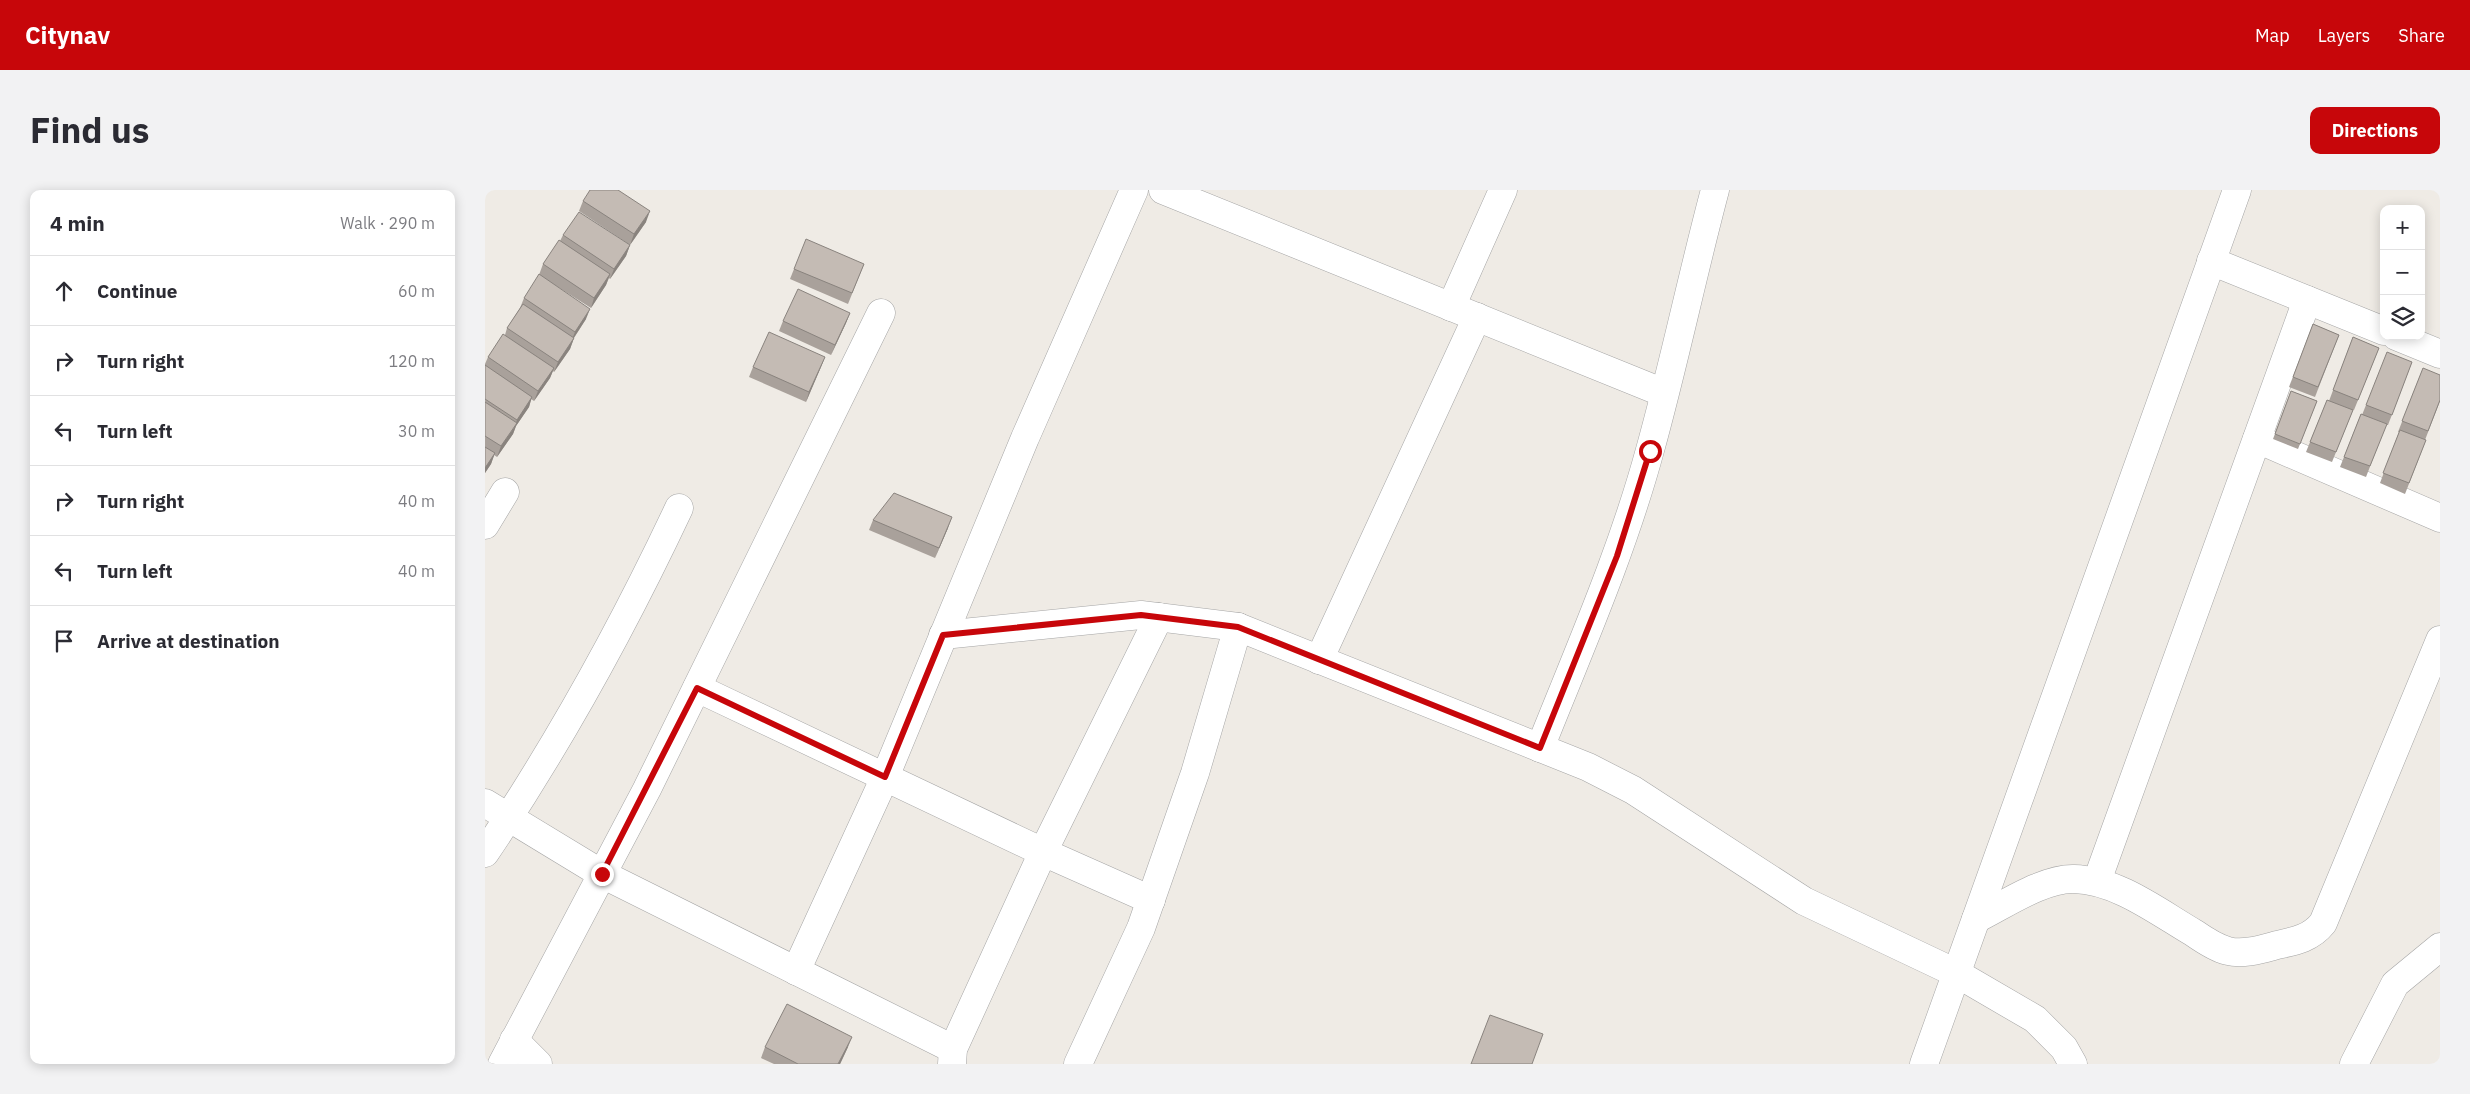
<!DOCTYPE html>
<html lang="en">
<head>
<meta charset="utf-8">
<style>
	:root { --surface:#fff; --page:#f2f2f3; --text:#2b2b33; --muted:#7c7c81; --line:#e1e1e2; --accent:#c7060a }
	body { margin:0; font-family:"IBM Plex Sans",sans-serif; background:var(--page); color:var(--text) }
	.controls { position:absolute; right:15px; top:15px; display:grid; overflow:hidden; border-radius:10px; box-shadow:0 2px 12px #0003 }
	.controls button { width:45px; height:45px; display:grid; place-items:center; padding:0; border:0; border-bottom:1px solid var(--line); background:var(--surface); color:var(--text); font:25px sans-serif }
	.stop { position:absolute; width:15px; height:15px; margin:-11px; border:4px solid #c7060a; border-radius:50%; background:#fff }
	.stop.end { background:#c7060a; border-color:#fff; box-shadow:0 1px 5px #0008 }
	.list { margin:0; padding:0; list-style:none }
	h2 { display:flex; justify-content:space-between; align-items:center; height:65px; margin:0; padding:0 20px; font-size:21px }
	h2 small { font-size:16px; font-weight:400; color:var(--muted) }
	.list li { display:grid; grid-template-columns:32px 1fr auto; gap:15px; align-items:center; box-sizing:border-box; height:70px; padding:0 20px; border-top:1px solid var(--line) }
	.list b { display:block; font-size:19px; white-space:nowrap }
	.list em { font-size:16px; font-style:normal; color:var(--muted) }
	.icon { flex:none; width:28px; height:28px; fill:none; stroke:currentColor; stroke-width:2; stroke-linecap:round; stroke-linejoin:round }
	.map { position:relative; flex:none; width:1955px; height:874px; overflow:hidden; border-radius:10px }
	header { display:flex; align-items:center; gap:30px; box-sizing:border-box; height:70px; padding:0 25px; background:var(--accent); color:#fff }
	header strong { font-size:24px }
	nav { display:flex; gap:28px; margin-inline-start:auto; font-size:18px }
	.intro { display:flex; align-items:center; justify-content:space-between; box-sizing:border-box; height:120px; padding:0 30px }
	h1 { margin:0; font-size:35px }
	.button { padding:12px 22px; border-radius:10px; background:var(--accent); color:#fff; font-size:18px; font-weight:700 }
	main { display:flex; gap:30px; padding:0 30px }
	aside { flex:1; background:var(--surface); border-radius:10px; box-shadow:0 2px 12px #0003 }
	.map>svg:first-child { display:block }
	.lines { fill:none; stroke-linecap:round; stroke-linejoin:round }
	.minor-casing { stroke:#a5a5a5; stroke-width:29 }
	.minor { stroke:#fff; stroke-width:28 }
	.wall { fill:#a9a19b }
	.shaded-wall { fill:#89837e }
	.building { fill:#c4bbb4; stroke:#89837e }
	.route { stroke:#c7060a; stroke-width:6 }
</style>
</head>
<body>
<header>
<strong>Citynav</strong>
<nav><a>Map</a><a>Layers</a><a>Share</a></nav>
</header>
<div class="intro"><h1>Find us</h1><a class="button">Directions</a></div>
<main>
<aside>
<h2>4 min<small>Walk · 290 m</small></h2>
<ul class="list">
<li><svg class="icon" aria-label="ahead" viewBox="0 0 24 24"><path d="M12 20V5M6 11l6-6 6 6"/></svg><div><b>Continue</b></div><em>60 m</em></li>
<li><svg class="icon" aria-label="right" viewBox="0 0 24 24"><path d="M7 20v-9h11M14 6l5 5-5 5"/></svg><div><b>Turn right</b></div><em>120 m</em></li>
<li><svg class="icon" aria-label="left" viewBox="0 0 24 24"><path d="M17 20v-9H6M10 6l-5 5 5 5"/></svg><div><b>Turn left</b></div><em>30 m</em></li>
<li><svg class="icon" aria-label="right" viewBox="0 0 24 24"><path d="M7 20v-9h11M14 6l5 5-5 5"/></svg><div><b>Turn right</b></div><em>40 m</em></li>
<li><svg class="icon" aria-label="left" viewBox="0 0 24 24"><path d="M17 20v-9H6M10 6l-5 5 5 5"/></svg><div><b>Turn left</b></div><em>40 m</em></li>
<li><svg class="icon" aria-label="arrive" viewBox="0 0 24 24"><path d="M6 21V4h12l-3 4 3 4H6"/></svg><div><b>Arrive at destination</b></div></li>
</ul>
</aside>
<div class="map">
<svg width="1955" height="874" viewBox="0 0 1955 874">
	<rect width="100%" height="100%" fill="#efebe5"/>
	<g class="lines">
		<g class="minor-casing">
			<g id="minor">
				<path d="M678,0L1179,203"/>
				<path d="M1726,71L1899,141"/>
				<path d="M966,117L1018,0"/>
				<path d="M1911,146L1955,164"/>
				<path d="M1772,249L1955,328"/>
				<path d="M0,335L20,302"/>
				<path d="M458,445L656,425L753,437L1103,577L1148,600L1319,711L1471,783L1550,829L1579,858L1588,874"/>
				<path d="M834,470L992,127"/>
				<path d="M212,498L558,662L666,710"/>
				<path d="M1055,558C1094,460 1137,363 1165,260C1189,174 1207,86 1230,0"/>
				<path d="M0,613L117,684L468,859"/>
				<path d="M0,663C74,553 138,437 194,318"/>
				<path d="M1612,691L1822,110"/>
				<path d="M1491,729C1518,716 1558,688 1589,689C1632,690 1673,722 1709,743C1719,750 1731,758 1743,761C1758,765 1777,759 1792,755C1811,751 1826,748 1838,733L1955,450"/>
				<path d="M311,781L400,587L540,248L649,0"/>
				<path d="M29,850L53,874"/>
				<path d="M17,874L162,599L396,123"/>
				<path d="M467,874L468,859L558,662L674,427"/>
				<path d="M593,874L656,738L710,583L753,437"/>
				<path d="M1439,874L1752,0"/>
				<path d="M1869,874L1910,794L1955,757"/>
			</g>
		</g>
		<use href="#minor" class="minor"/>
	</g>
	<g class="wall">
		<path d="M98,11L161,32L145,55L94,21Z"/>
		<path d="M78,45L145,55L141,66L125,89L124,88L121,95L106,118L54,85L58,74L75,51Z"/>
		<path d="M379,74L363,114L305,89L309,79Z"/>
		<path d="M39,108L101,129L89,148L85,159L69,182L68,181L65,188L49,211L46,209L44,217L31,236L28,244L12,267L9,265L6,274L0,283V174L3,167L20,145L22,138L35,118Z"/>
		<path d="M365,123L361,133L346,165L294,141L298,131Z"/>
		<path d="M1828,134L1854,145L1830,207L1804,197Z"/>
		<path d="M1868,147L1894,158L1869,220H1868L1847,272L1821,262L1842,210L1844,211Z"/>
		<path d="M340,167L321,212L264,187L268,177Z"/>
		<path d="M1927,172L1903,235H1901L1881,287L1855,277L1876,224L1877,225L1881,215Z"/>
		<path d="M1938,178L1955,211L1940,250H1941L1920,304L1895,293L1914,242H1913Z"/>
		<path d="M1806,201L1832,211L1813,259L1788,249Z"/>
		<path d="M388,330L463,338L450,368L384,340Z"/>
		<path d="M280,857H363L355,874H289L276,868Z"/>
	</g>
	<g class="shaded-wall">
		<path d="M165,21L161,32L145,55L149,44Z"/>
		<path d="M145,55L141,66L125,89L129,79Z"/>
		<path d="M125,84L121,95L106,118L109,108Z"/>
		<path d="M105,119L101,129L86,152L90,142Z"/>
		<path d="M365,123L361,133L346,165L350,155Z"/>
		<path d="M89,148L85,159L69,182L73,172Z"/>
		<path d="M340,167L336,177L321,212L324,202Z"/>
		<path d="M69,178L65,188L49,211L53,201Z"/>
		<path d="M47,207L44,217L31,236L28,244L12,267L16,256L29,238L32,230Z"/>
		<path d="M10,263L6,274L0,283V278Z"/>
		<path d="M467,327L463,338L450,368L454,358Z"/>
		<path d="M367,847L363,857L355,874H353Z"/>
	</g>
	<g class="building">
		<path d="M105,0H133L165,21L149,44L98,11Z"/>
		<path d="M94,22L145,55L129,79L78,45Z"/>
		<path d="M321,49L379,74L367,103L309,79Z"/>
		<path d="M74,50L125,84L109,108L58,74Z"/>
		<path d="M54,84L105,119L90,142L39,108Z"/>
		<path d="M313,99L365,123L350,155L298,131Z"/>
		<path d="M38,114L89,148L73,172L22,138Z"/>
		<path d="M1828,134L1854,145L1833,197L1808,187Z"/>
		<path d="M284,142L340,167L324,202L268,177Z"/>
		<path d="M18,144L69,178L53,201L3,167Z"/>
		<path d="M1868,147L1894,158L1873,210L1848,200Z"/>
		<path d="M1902,162L1927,172L1907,225L1881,215Z"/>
		<path d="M0,175L47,207L32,230L0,209Z"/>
		<path d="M1938,178L1955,185V210L1943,241L1917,231Z"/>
		<path d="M1806,201L1832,211L1815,254L1790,244Z"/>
		<path d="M1842,210L1868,220L1851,262L1825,252Z"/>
		<path d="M0,212L32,233L16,256L0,246Z"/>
		<path d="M1876,224L1902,234L1885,276L1859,267Z"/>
		<path d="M1915,240L1941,250L1924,293L1898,283Z"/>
		<path d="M0,257L10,263L0,278Z"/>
		<path d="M409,303L467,327L454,358L388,330Z"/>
		<path d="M302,814L367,847L353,874H313L280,857Z"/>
		<path d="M1005,825L1058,844L1047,874H986Z"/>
	</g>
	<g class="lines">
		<path class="route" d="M117,684L212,498L400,587L458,445L656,425L753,437L1055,558L1132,366L1165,261"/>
	</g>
</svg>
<div class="controls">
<button>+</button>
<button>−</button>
<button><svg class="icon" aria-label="layers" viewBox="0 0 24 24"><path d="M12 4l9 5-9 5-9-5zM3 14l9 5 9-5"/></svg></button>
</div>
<div class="stop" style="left:1165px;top:261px"></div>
<div class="stop end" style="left:117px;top:684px"></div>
</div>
</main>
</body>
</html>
